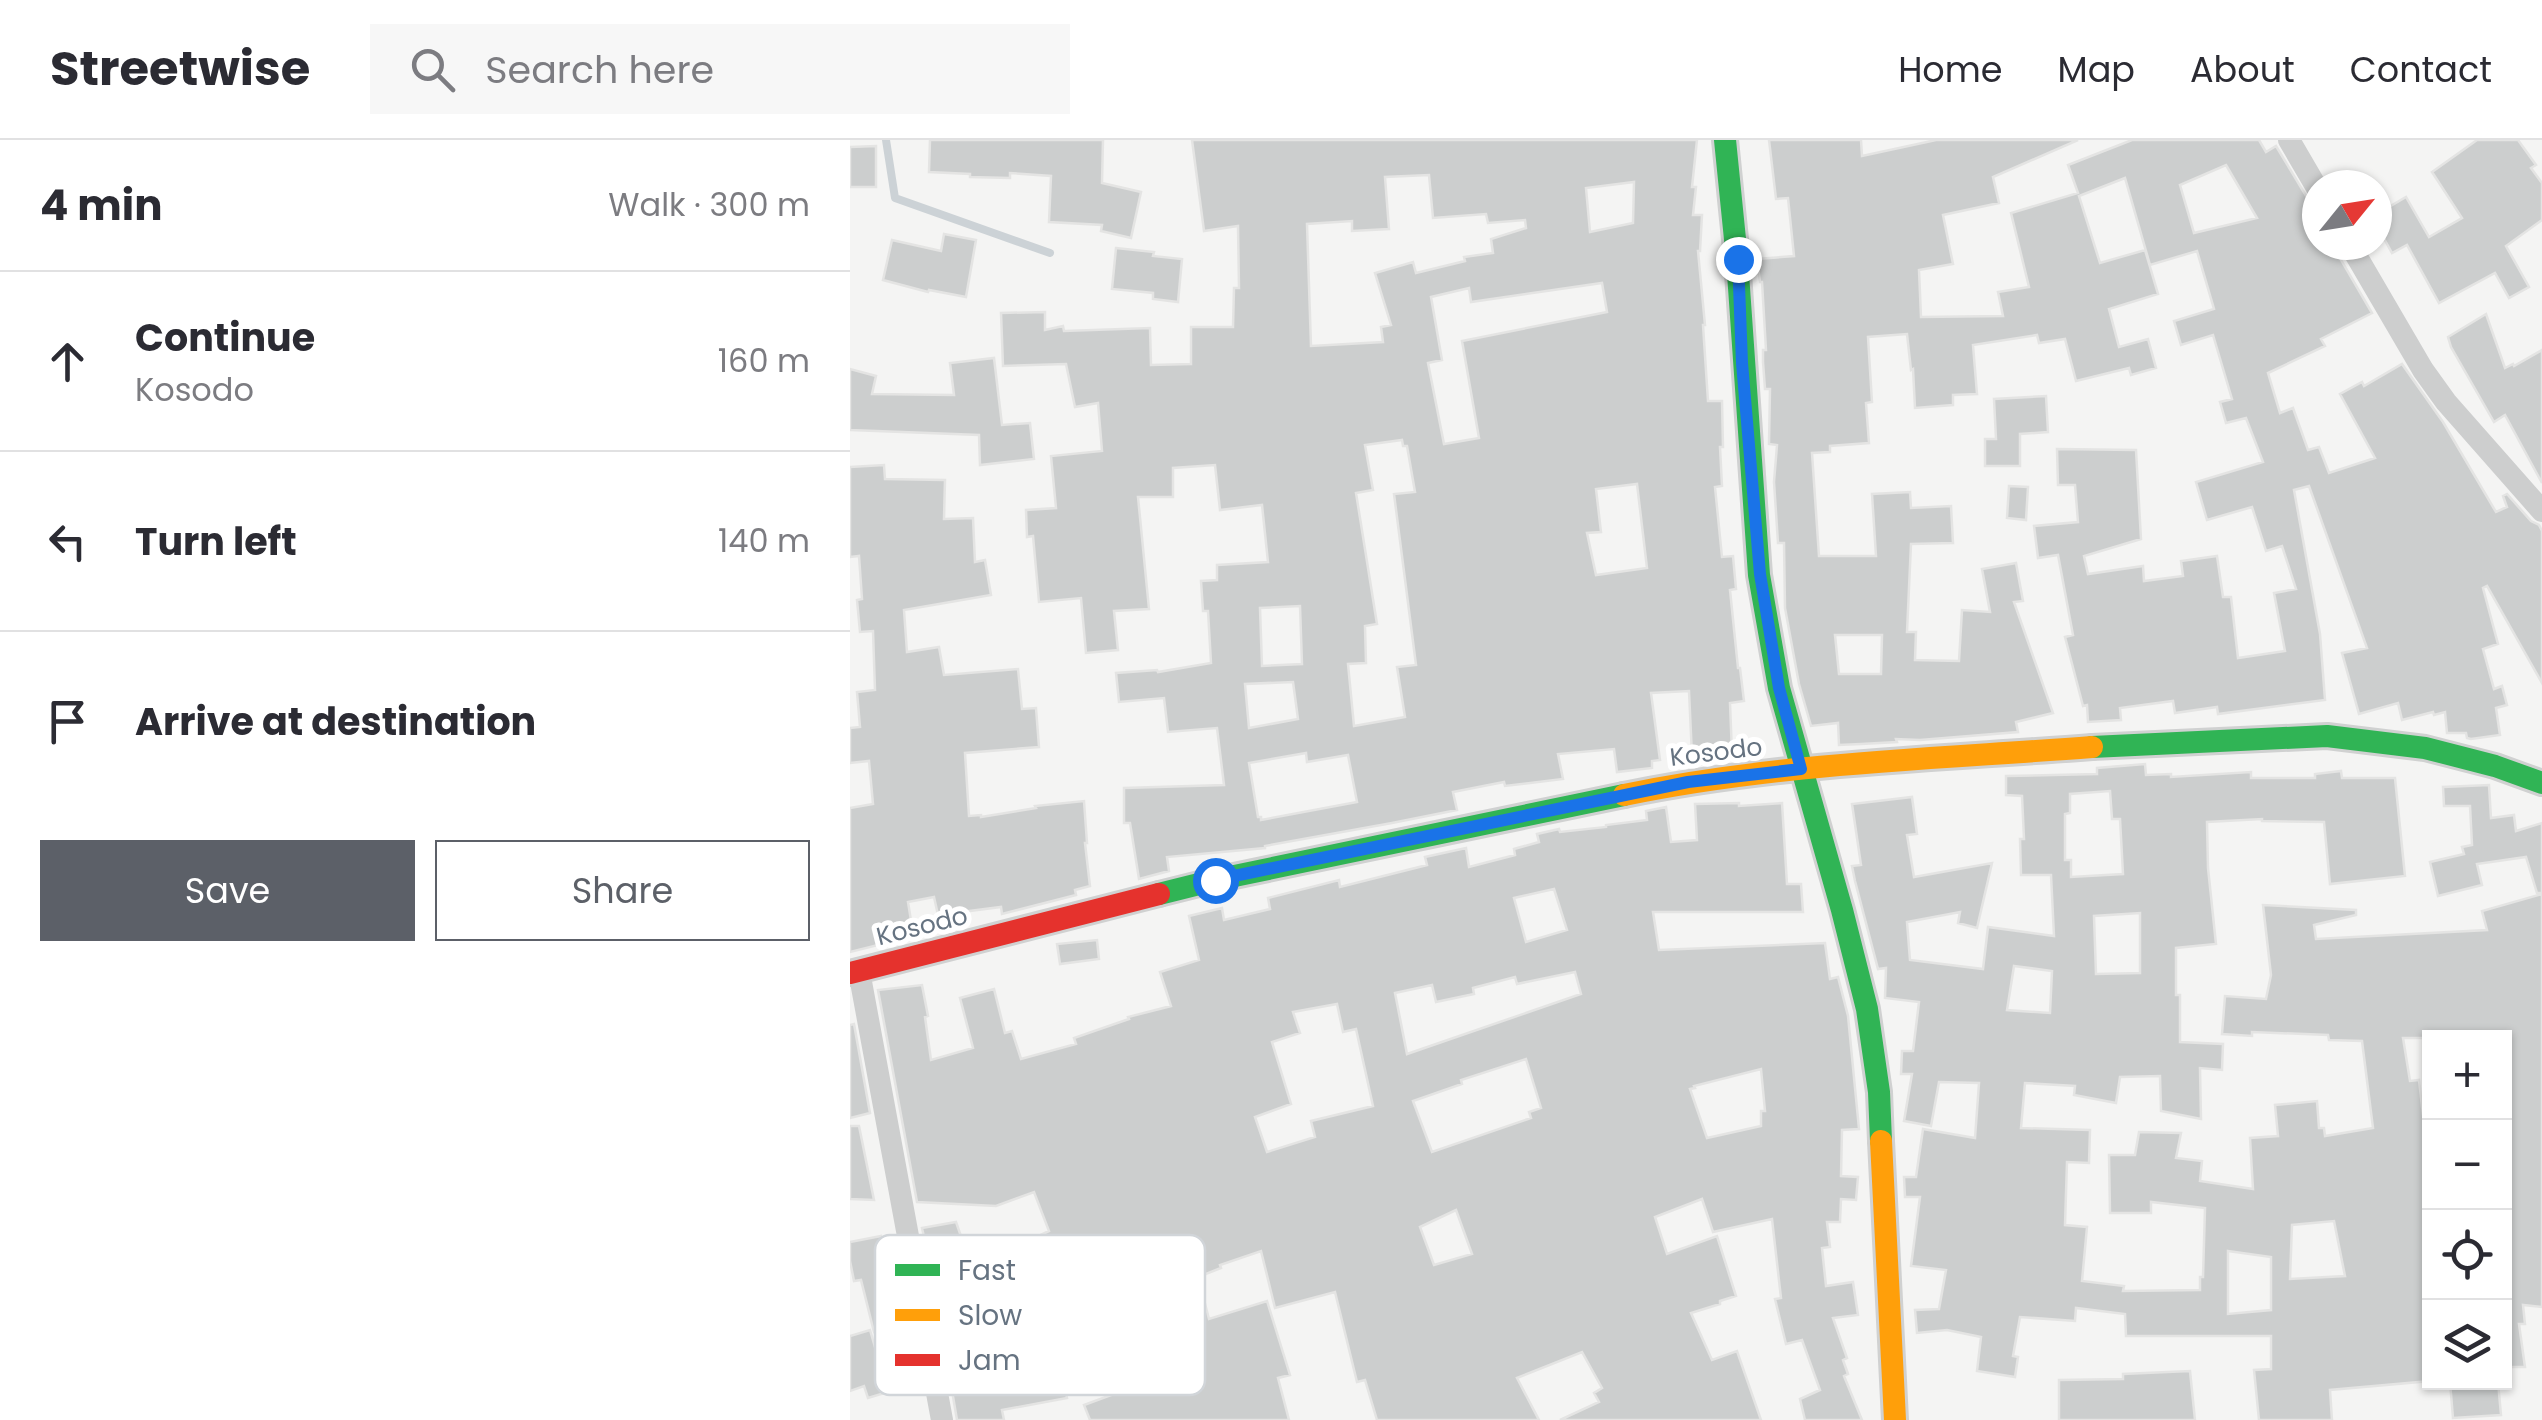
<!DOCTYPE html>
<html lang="en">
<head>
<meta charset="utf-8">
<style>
	:root { --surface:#fff; --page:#f7f7f7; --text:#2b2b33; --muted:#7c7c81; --line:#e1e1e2; --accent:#5c6068 }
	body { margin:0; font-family:Poppins,sans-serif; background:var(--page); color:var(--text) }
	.controls { position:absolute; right:30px; bottom:30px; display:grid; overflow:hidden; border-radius:0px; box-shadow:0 2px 8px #0004 }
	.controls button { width:90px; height:90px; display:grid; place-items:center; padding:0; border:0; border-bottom:2px solid var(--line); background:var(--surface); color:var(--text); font:50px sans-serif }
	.compass { position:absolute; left:1452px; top:30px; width:90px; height:90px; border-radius:50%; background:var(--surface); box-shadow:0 2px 8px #0004; rotate:60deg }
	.stop { position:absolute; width:30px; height:30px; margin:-22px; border:8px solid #1a73e8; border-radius:50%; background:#fff }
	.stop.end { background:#1a73e8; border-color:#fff; box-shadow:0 2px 10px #0008 }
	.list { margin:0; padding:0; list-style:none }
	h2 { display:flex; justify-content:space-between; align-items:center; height:130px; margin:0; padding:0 40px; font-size:42px }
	h2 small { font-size:32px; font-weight:400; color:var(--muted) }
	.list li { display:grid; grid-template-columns:65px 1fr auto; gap:30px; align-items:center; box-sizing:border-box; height:180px; padding:0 40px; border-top:2px solid var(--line) }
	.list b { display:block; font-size:38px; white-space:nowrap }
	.list p { margin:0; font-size:32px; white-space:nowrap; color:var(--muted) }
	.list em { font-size:32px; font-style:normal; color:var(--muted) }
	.actions { display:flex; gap:20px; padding:30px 40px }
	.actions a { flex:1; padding:22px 0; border:2px solid var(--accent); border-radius:0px; text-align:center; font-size:35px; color:var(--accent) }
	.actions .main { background:var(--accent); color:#fff }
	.icon { flex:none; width:55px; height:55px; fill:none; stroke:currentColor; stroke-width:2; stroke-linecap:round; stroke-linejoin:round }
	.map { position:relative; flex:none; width:1692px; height:1280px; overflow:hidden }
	header { display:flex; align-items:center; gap:60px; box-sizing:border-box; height:140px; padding:0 50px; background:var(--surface); border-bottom:2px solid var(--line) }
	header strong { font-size:48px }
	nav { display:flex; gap:55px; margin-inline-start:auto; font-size:35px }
	.search { width:700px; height:90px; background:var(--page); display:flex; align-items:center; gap:25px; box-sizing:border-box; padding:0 35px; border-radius:0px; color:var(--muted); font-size:38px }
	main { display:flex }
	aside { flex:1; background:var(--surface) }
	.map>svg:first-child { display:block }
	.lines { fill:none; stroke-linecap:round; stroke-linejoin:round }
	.stream { stroke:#ccd2d6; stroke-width:8 }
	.building { fill:#cccece; stroke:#e4e4e3; stroke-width:2.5; fill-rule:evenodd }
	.fast-casing { stroke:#d0d1d1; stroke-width:28 }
	.slow-casing { stroke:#d0d1d1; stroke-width:28 }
	.jam-casing { stroke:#d0d1d1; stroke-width:28 }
	.street { stroke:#cdcece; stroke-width:22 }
	.fast { stroke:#30b455; stroke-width:22 }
	.slow { stroke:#ff9f0a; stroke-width:22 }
	.jam { stroke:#e5322d; stroke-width:22 }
	.route { stroke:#1a73e8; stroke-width:12 }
	.labels { text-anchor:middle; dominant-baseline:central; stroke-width:10; stroke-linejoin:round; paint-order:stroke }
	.street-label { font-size:25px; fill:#667381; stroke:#fff }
	.key { fill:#fff; stroke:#d1d5d9; stroke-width:2.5 }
	.key-label { font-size:28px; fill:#667381 }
</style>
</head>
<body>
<header>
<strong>Streetwise</strong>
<div class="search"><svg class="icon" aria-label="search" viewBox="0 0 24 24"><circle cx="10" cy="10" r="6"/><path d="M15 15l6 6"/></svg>Search here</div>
<nav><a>Home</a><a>Map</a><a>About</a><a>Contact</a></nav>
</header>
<main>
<aside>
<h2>4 min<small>Walk · 300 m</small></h2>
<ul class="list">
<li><svg class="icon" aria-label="ahead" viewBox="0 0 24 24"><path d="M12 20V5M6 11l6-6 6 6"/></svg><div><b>Continue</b><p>Kosodo</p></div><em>160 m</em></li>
<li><svg class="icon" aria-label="left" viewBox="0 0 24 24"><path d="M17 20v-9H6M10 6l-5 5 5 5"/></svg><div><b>Turn left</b></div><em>140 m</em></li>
<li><svg class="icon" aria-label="arrive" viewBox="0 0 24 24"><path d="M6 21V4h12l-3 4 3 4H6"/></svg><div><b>Arrive at destination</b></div></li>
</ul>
<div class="actions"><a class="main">Save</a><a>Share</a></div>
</aside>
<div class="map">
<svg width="1692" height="1280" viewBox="0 0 1692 1280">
	<rect width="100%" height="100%" fill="#f4f4f3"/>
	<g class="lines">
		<path class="stream" d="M36,0L45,58L200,113"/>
	</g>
	<g class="building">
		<path d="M80,0H253L252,43L291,52L281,98L251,91L252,85L199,82L201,36L160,33V38L120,37V34L79,32Z"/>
		<path d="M342,0H847L842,47H846L843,75H852L850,111H848L855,185H853L858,261H872L873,307H870L872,346L865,347L872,417L883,416L886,449L880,450L888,528H890L894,561L880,563L882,614L842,616L839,551L801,553L810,620L802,621V628L767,632L764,609L708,614L713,639L655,646L654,642L603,652L607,670L542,683L415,706V708L317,717L319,731L289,739L280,683H274V648L374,645L367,588L318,592L314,558L269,562L266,533L307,530L308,532L361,523L358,471H353L351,441L367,440V425L418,422L412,365L370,370L365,325L323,328V357H288L299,469L264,471L268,510L236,513L231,458L189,462L183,396L177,397L176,370L206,368L201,316L252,311L248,263L225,267L216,224L153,226L151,173L195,172V190L213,186L214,191L300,188L301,225L341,224V187H383L384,148H389L388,86L354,91ZM579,35L583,78L636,74L638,83L675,80L676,88L641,99L643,113L614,117L615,121L566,133L563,122L525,133L541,185L531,187L533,202L461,206L457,84L502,81V91L539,89L535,37ZM784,42L783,83L740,92L736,48ZM752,143L757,172L612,201L629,298L594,304L578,223L592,220L581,157L619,148L621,162ZM552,300L553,306H557L565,352L544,354L566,525L547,527L555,577L504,586L498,524L516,523L515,486L527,484L506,353L523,350L515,305ZM787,344L797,428L746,435L737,393L751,392L746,349ZM450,466L452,524L412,526L410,468ZM443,542L448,579L399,588L395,544ZM456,613L457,622L498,615L507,662L411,680V677H408L399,623Z"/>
		<path d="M919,0H1011L1012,16L1086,0H1228L1143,37L1149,63L1093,75L1103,124L1069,130L1071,177L1153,176L1148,152L1179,147L1161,73L1228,53L1218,25L1282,0H1409L1416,12L1426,6L1467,74V105H1485L1487,113L1522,173L1471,199L1475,206L1418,233L1430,273L1443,268L1458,310L1469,307L1479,333L1525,318L1490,254L1512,242L1514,246L1552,224L1593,282L1646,372L1657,367L1653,356L1657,354L1681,381L1689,385L1692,391V543L1637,446L1633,448L1648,504L1633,509L1644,549L1652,546L1657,565L1646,568L1650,595L1621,599L1617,598L1616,593H1597L1595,572L1584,575L1583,572L1552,580L1548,563L1509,574L1492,513L1517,508L1459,346L1444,350L1470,494L1475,560L1368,574L1367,567L1325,573L1323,561L1270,568L1271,580L1238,582L1237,565L1233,566L1215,497L1223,495L1208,415L1188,418L1184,386L1228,382L1225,345H1208L1207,309L1286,310L1291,399L1234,416L1238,434L1293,426L1294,441L1333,436L1331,421L1367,416L1373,457H1381L1388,518L1435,511L1424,453L1446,449L1432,406L1416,411L1402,367L1357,380L1346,342L1413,322L1396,278L1376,283L1370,262L1382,259L1363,195L1331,205L1324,181L1364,169L1347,111L1300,125L1275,38L1229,56L1250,123L1295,110L1308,154L1259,169L1269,207L1298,199L1306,228L1281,235L1279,228L1226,241L1215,199L1189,203L1187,195L1123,205L1127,254L1103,255V265L1065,268L1063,229L1061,230L1057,194L1018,197L1022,262L1016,263L1019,303L980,306V312L962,313L969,416H1026L1022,354L1060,352L1061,368L1101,366L1103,403L1061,404L1057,492H1066L1065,520L1109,521L1112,470L1140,472L1132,429L1166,423L1173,461L1164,462L1203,573L1166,582L1168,592L1070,600L1046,599L1047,602L1011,604L989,605L988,583L961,586L949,544L935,468L934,403H928L924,342L927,305L919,304L920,249H915L913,222V210H916L912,142H910L907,119L944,116L938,58L926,59ZM1376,25L1407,78L1344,93L1330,45ZM985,495H1032L1031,534H989Z"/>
		<path d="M1627,0H1668L1686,25L1681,28L1692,43V80L1656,106L1679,147L1659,158L1645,133L1589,163L1557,105L1542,113L1527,86V74L1556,57L1579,97L1612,78L1582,32Z"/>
		<path d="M26,6V47H0V7Z"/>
		<path d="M94,94L126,100L116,157L79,150L78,152L33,140L42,100L91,111Z"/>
		<path d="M266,108L304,112L303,116L332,119L328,162L303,159V153L262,149Z"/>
		<path d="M1636,174L1655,228L1663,224L1664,226L1692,210V343L1655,275L1644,282L1601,207L1598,197Z"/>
		<path d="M144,218L152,285L180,283L184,319L130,325L129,295L0,290V229L26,236L22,254L104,255L100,223Z"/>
		<path d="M1196,256L1198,292L1170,294V326H1135V299H1146L1144,259Z"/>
		<path d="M34,325L35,339L95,340L94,379L123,378L125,422L135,420L141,455L54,470L57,512L89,507L94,535L168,529L172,569L186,568L189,607L115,613L119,676L131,675V677L186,668L185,666L234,661L237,703H235L240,746L225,750L226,755L152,774L151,767L88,775L84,757L58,762L63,793L55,796L56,798L0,812V668L23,664L19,621L0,623V588L10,587L7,552L25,550L23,491L10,492L7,460L12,459L9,416L0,417V327Z"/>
		<path d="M1159,346L1178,347L1176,380L1157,378Z"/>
		<path d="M1295,624L1296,635L1321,634V637L1401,632V638H1465V634L1491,631L1492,638H1545L1555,736L1480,744L1474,682L1412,681V679L1357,682L1358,728L1366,804L1326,808V855H1330V902L1373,904L1372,930L1350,928L1351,979L1311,971L1310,936L1270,937L1266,963L1224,955L1225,946L1175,943L1171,988L1240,990L1239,1023L1217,1022L1215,1085L1237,1087L1232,1141L1274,1146L1273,1151L1350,1150V1137H1353L1355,1068L1301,1062V1073H1260L1259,1015H1285L1289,992L1331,993L1326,1018L1352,1021L1350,1041L1403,1049L1400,998L1428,996L1425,965L1467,961L1469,988H1474L1475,996L1523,988L1512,901L1479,900L1478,895L1402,892V896L1372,894L1375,856L1416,859L1421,835L1413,765L1506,770V775L1464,785L1466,799L1637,790L1632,771L1692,754V1167L1673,1165L1675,1184H1669L1675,1227H1654V898H1553L1560,941L1569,940L1577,1010L1580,1009V1241L1480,1250L1482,1280H1409L1404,1230L1421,1229V1196H1276L1275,1174L1226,1168L1225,1181L1170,1177L1163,1216L1168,1217L1165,1237L1127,1231L1131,1197L1097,1190L1067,1193L1065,1170L1089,1169L1096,1130L1061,1126L1070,1057H1055L1054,1037H1066L1073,989L1125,998L1129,943L1089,942L1081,986L1054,981L1062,934H1051L1052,911H1063L1069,862L1035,858L1036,828L1028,829L1005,741L1002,726L1011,725L1002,664L1062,657L1067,694L1057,695L1064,737L1142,723L1127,788L1108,783L1110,772L1057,782L1060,820L1133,829L1138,787L1204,796L1201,735H1171L1170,699H1174L1172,656L1156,655V636L1247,634V628ZM1260,651L1262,679H1270L1273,734L1221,737V720H1215V674L1220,673V654ZM1290,773V833L1246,834L1244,776ZM1164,826L1202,831L1200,873L1157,870ZM1484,1081L1495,1136L1440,1139L1442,1085ZM1378,1111L1421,1117V1170L1378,1174Z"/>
		<path d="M1639,645L1641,678L1664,675L1666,691L1692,683V753H1687L1676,717L1627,724L1632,745L1588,756L1580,722L1614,714L1612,707L1622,705L1620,666H1594L1593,647Z"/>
		<path d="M889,663V666L932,663L937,744H951L953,772H803L809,810L975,803L980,839L988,837L998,876L1009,989L992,990L991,1036L1008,1037L1006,1060L991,1059L990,1082H977L980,1107L972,1108L976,1146L1003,1142L1008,1175L983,1178L997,1218L993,1220L998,1234L994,1236L1012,1280H955L950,1259L970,1250L952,1200L936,1204L925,1159L931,1158L922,1079L863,1092L852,1059L805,1077L817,1114L867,1096L886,1156L870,1161V1164L841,1173L862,1220L887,1211L911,1280H710L749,1262L744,1253L752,1248L732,1212L667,1238L689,1280H527L515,1240L507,1242L485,1152L425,1168L411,1111L370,1125L371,1128L348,1137L359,1179L417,1161L440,1235L428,1238L439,1280H240L234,1265L291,1244L273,1180L283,1177L266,1129L186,1153L189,1163L125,1184L131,1222L142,1220L144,1228L208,1216L217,1258L152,1270L154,1280H107L97,1221L102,1220L94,1175L88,1176L83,1146H85L72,1088L106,1082L126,1139L185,1120L184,1116L188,1115L180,1100L199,1091L184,1052L146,1066L67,1062L28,850L72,845L78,876L75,877L81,920L123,908L110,858L144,849L155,893L162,891L171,919L226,904L224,898L279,879L278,877L321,866L310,832L349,820L339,776L372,768L374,780L420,769L418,758L489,740L490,747L577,725L575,717L616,708L619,727L665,715L664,709L689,702L687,694L709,689L710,692L756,687V685L797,680L796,671L816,667L821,702L847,700L845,664ZM704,749L717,790L676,802L664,758ZM725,832L731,854L557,914L545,853L582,845L586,862L624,854L623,848L665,837L667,844ZM487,864L493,892L506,889L523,966L461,981L465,997L417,1012L405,977L441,964L422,902L450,893L443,872ZM676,919L691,968L679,972L681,978L582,1012L563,961L612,944L611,940ZM911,929L915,971H911V986L857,998L840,949L845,948L844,946ZM606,1070L622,1114L584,1125L570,1087Z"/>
		<path d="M247,800L249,819L210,824L207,804Z"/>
		<path d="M4,884L20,973L0,978V885Z"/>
		<path d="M0,986H9L24,1060L0,1059Z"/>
		<path d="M31,1096L44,1157L54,1154L59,1183L24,1192L11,1140L4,1141L0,1121V1102Z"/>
		<path d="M20,1190L38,1252L18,1258L14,1246L0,1251V1196Z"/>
		<path d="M1340,1231L1345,1280H1209V1240L1273,1239V1234Z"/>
		<path d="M1600,1242H1648L1651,1275L1603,1278Z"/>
	</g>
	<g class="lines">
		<g class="fast-casing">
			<g id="fast">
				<path d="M875,0L887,119L909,435L929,548L992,770L1017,869L1029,952L1031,1001"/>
				<path d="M1242,607L1477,596L1575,608L1645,626L1692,643"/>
				<path d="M309,754L365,740L774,655"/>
			</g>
		</g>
		<g class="slow-casing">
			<g id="slow">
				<path d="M774,655C928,623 1086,619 1242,607"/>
				<path d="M1031,1001L1045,1280"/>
			</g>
		</g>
		<g class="jam-casing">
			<path id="jam" d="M0,833L309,754"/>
		</g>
		<g class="street">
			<path d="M1439,0L1467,48"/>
			<path d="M1500,105L1573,230L1596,262L1692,371"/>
			<path d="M9,831L92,1280"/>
		</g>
		<use href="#fast" class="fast"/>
		<use href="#slow" class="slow"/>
		<use href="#jam" class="jam"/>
	</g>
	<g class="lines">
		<path class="route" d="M365,740L838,642L951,629L929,548L910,434L892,223L888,119"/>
	</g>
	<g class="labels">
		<g class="street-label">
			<text transform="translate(866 612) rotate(-7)">Kosodo</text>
			<text transform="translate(72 786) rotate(-14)">Kosodo</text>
		</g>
	</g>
	<rect x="25" y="1095" width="330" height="160" rx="15" class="key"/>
	<rect x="45" y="1124" width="45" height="12" fill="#30b455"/>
	<rect x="45" y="1169" width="45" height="12" fill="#ff9f0a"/>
	<rect x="45" y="1214" width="45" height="12" fill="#e5322d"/>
	<g class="key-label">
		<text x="108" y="1140">Fast</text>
		<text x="108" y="1185">Slow</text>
		<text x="108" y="1230">Jam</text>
	</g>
</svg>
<div class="controls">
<button>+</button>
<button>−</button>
<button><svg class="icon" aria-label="locate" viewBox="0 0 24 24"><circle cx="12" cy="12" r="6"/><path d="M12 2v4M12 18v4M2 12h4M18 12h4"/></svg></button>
<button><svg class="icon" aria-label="layers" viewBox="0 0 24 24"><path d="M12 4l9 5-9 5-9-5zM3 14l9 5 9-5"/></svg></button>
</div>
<svg class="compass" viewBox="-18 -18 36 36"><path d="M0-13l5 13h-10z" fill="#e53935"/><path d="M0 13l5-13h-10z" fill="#7c7c81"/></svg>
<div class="stop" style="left:365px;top:740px"></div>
<div class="stop end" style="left:888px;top:119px"></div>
</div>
</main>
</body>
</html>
